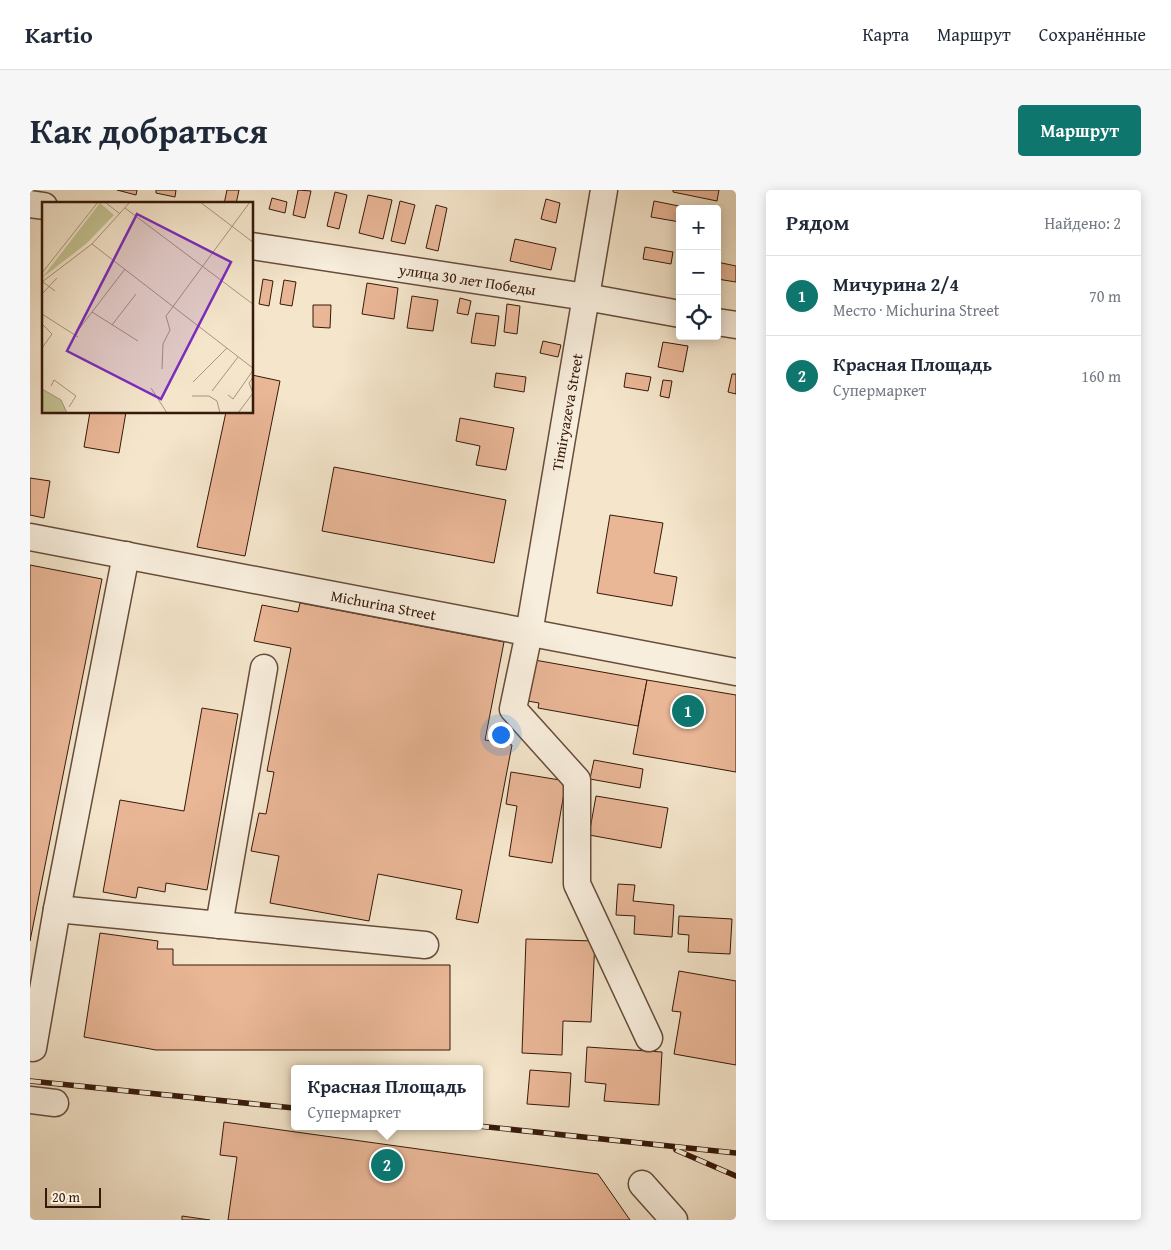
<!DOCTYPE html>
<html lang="ru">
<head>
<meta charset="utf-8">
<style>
	:root { --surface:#fff; --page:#f6f6f7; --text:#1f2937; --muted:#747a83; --line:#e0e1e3; --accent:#0f766e }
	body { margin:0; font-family:"Gentium Book Plus",serif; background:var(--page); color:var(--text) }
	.controls { position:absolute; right:15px; top:15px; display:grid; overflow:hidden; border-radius:5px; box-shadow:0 2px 12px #0003 }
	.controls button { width:45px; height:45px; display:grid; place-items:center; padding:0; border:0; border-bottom:1px solid var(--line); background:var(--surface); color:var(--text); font:25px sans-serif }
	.scale { position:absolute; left:15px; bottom:12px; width:56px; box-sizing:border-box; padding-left:5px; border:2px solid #361909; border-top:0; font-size:14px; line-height:18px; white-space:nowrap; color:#361909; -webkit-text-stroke:4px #f8eedd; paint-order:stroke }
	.you { position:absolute; left:470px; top:544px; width:18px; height:18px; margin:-12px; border:4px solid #fff; border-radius:50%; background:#1a73e8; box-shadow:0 0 0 8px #1a73e833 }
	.badge { display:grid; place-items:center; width:32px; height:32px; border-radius:50%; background:var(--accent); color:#fff; font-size:16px; font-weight:700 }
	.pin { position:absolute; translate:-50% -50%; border:2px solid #fff; box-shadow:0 1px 5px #0006 }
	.popup { position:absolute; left:261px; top:875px; width:192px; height:65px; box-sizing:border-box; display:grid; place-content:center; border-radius:5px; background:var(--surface); filter:drop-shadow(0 1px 4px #0005); font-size:16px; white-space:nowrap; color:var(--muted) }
	.popup b { font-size:19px; color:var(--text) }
	.popup::after { content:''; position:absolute; left:50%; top:100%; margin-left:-10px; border:10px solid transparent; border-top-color:var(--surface) }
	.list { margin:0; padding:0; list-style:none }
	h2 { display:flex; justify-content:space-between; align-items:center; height:65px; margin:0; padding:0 20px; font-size:21px }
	h2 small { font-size:16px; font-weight:400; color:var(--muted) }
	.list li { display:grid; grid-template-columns:32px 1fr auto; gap:15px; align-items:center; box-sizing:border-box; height:80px; padding:0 20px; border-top:1px solid var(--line) }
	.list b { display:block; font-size:19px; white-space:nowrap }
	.list p { margin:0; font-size:16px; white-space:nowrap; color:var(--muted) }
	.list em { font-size:16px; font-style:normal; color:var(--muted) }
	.icon { flex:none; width:28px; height:28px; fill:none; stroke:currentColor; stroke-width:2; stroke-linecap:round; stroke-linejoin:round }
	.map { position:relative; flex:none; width:706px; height:1030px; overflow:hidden; border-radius:5px }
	header { display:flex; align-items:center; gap:30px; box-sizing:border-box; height:70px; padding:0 25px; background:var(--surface); border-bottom:1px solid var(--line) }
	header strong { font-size:24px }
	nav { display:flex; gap:28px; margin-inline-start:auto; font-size:18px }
	.intro { display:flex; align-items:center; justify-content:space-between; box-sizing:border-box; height:120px; padding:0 30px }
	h1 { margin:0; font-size:35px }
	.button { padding:12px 22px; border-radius:5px; background:var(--accent); color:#fff; font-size:18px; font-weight:700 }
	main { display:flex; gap:30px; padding:0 30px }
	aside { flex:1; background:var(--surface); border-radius:5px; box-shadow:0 2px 12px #0003 }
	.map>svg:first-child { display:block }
	.building { fill:#e9b696; stroke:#361909 }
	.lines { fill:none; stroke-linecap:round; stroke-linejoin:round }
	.minor-casing { stroke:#664c3a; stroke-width:29 }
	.minor { stroke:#f8eedd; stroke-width:26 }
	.rail-casing { stroke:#361909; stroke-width:5.5 }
	.rail { stroke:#f8eedd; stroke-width:4; stroke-dasharray:11; stroke-linecap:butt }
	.labels { text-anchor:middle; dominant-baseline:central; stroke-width:5; stroke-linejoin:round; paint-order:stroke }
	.street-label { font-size:15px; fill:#361909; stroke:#f8eedd }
	.inset-road { fill:none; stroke:#a8937d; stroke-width:1 }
	.view { fill:#7b2cbf; fill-opacity:0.15; stroke:#7b2cbf; stroke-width:2.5 }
	.inset-edge { fill:none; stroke:#361909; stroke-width:2.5 }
</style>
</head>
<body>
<header>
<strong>Kartio</strong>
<nav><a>Карта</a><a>Маршрут</a><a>Сохранённые</a></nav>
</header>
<div class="intro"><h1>Как добраться</h1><a class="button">Маршрут</a></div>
<main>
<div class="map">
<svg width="706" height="1030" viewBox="0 0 706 1030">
	<rect width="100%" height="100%" fill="#f4e5cb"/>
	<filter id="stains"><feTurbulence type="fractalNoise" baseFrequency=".004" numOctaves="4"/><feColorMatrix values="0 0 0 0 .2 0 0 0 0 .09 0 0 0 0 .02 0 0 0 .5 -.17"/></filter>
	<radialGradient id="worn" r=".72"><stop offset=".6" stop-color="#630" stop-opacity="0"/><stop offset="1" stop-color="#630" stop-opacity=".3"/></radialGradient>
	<g class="building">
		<path d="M87,0H107L106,5Z"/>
		<path d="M126,0H146L145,7L126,3Z"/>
		<path d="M197,0H209L206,14H194Z"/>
		<path d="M268,0L281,1L275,28L263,25Z"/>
		<path d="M643,0H689L687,11L643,2Z"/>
		<path d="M305,2L317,5L309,39L297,36Z"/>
		<path d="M338,5L362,10L353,49L329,43Z"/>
		<path d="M242,8L257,12L255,23L239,19Z"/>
		<path d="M516,9L530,13L526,33L511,29Z"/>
		<path d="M370,11L385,15L375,54L361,51Z"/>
		<path d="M624,11L654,17V19H650V32L621,27Z"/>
		<path d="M406,15L417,18L408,61L396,58Z"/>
		<path d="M485,49L526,58L521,80L480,71Z"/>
		<path d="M615,57L643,62L641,74L613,69Z"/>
		<path d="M687,72L706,76V92L687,89Z"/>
		<path d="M233,89L243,91L239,116L229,114Z"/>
		<path d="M254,90L266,92L262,116L250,114Z"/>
		<path d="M337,93L368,98L364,129L332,124Z"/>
		<path d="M382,106L408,110L403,141L377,138Z"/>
		<path d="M430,108L441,111L438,125L427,123Z"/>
		<path d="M477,114L490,116L487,144L474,142Z"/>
		<path d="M283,115H301L300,138L283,137Z"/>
		<path d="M446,123L469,126L465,156L441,153Z"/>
		<path d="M513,151L531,155L528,167L510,163Z"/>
		<path d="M633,152L658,156L653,182L628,177Z"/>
		<path d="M466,183L496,187L494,202L464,197Z"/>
		<path d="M596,183L621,187L618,201L594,197Z"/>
		<path d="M702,184H706V204L698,202Z"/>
		<path d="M222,185L250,191L215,366L167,357L196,222H222Z"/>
		<path d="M633,190L642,191L639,208L630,206Z"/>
		<path d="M60,222H96L89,263L54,257Z"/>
		<path d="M430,228L484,238L476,280L446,275L450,256L426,251Z"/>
		<path d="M304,277L476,310L464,373L292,341Z"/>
		<path d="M0,288L20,291L14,328L0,325Z"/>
		<path d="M580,325L633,333L624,383L647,387L642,416L567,403Z"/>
		<path d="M0,375L72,389L0,751Z"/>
		<path d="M270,413L474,452L455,550L482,555L448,733L426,729L432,700L348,684L339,731L240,713L249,666L221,661L229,623L236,624L244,582L237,581L261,458L224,451L232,415L268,422Z"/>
		<path d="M499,469L617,490L608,536L508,518L509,513L492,510Z"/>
		<path d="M617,490L706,505V582L603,564Z"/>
		<path d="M172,518L208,524L177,700L136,693L135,702L108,697L106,708L73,702L90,610L154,621Z"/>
		<path d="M564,570L613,579L610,598L560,589Z"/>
		<path d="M481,582L536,591L522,673L479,666L487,616L476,614Z"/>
		<path d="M566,606L638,618L631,658L559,645Z"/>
		<path d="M588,694L605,695L603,711L644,715L642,747L604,744L605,726L586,725Z"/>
		<path d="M649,726L702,729L700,764L658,762L659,745L648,744Z"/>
		<path d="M70,743L128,751L127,759H143V775H420V860H126L54,847Z"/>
		<path d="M496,749L565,751L561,832L533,831L532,865L492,863Z"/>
		<path d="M649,781L706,791V875L644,864L651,822L642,821Z"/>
		<path d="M557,857L632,862L629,915L574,911L576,894L555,892Z"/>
		<path d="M500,880L541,883L539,917L497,914Z"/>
		<path d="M194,932L568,984L600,1030H198L207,967L190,965Z"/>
		<path d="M152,1026L180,1030H152Z"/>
	</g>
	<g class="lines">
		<g class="minor-casing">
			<g id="minor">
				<path d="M574,0L499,443L483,519L547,590V694L619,848"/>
				<path d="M0,14L14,16"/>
				<path id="s1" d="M222,56L556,107L650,124"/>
				<path d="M687,132L706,135"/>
				<path id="s2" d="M0,347L706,482"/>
				<path d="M27,719L395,755"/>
				<path d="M189,735L234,478"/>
				<path d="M3,858L27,719L96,365"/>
				<path d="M0,910L25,913"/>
				<path d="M612,994L644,1030"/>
			</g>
		</g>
		<use href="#minor" class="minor"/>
		<g class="rail-casing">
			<g id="rail">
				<path d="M0,891L264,918"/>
				<path d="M448,936L706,963"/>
				<path d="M646,960L706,986"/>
			</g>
		</g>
		<use href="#rail" class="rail"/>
	</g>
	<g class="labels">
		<g class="street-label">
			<text stroke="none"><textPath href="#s1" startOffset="218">улица 30 лет Победы</textPath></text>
			<text transform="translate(537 222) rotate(-80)">Timiryazeva Street</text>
			<text stroke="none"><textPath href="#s2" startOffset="360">Michurina Street</textPath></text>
		</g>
	</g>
	<g transform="translate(12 12)">
		<rect width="211" height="211" fill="#f4e5cb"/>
		<path d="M58,1L72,13L45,41L0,76ZM0,187L19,198L25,211H0Z" fill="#c3c292"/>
		<path class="inset-road" d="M63,0L78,12M158,0L212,41M83,6L212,103M50,42L212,167M0,71L56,0M0,80L50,42L88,0M1,80L13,89M0,92L15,76M50,110L96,139M0,112L36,135M70,123L94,92M37,127L83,67M0,146L10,132L1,123M120,167L121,142L128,128L124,114L208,0M151,180L185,146M9,184L12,178L34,194L27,205M109,186L125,211M0,187L19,198L25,211M170,189L196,155M186,193L191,197L212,167M150,194H167L175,199L178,211M196,211L211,191L207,181L212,174"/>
		<path class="view" d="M95,12L189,60L119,197L25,149Z"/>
		<rect width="211" height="211" class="inset-edge"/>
	</g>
	<rect width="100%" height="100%" filter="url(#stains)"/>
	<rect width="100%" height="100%" fill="url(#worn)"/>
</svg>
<div class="controls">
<button>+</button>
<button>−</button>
<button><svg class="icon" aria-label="locate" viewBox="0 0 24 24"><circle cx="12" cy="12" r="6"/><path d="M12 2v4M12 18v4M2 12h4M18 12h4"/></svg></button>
</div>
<div class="scale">20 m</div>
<div class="you"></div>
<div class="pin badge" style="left:658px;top:521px">1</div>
<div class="pin badge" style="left:357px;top:975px">2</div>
<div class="popup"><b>Красная Площадь</b>Супермаркет</div>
</div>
<aside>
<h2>Рядом<small>Найдено: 2</small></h2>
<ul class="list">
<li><span class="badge">1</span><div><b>Мичурина 2/4</b><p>Место · Michurina Street</p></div><em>70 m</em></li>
<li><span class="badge">2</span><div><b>Красная Площадь</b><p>Супермаркет</p></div><em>160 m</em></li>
</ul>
</aside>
</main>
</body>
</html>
